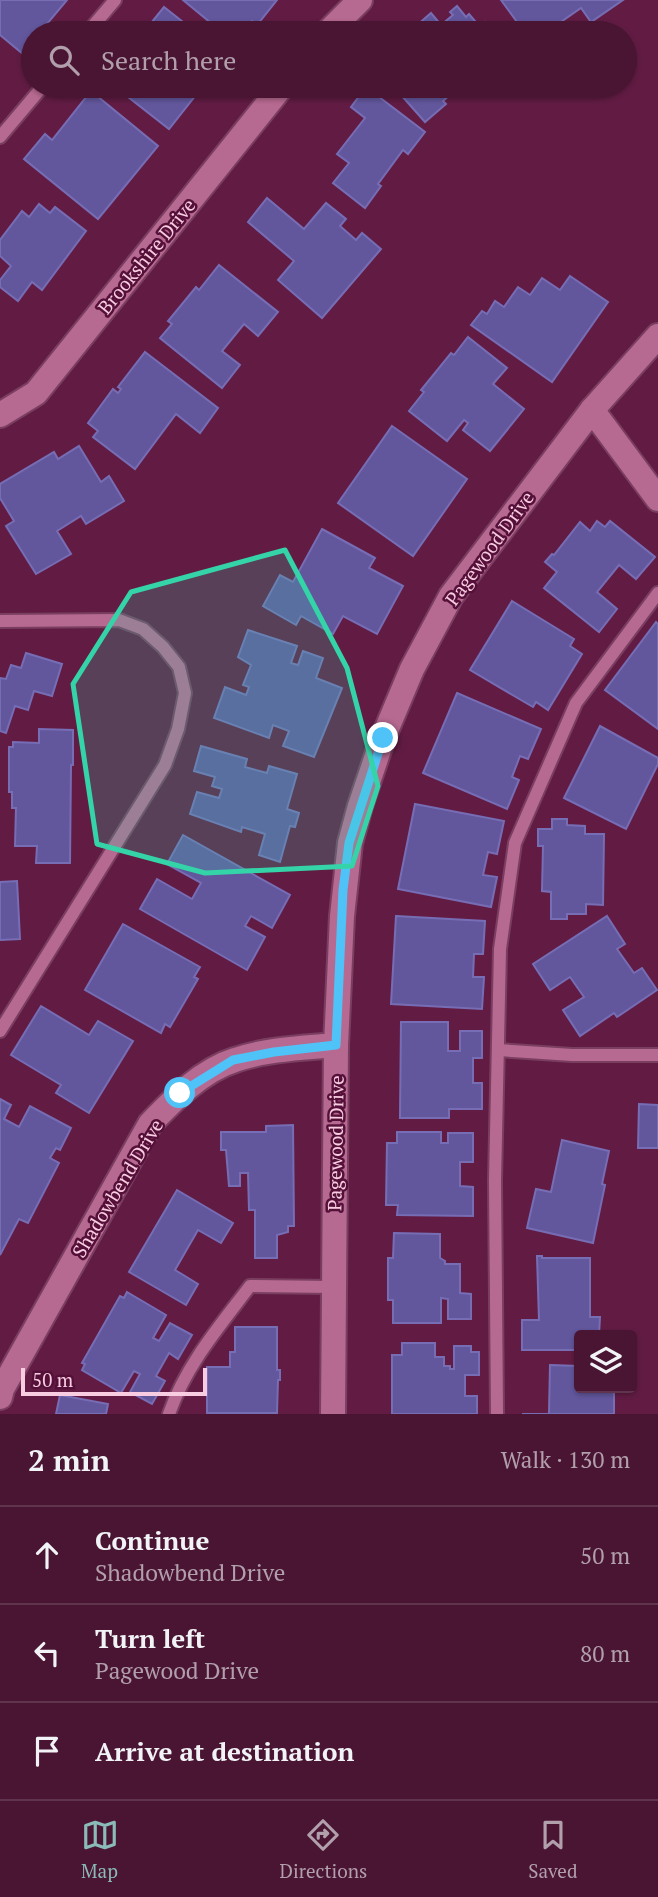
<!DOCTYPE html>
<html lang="en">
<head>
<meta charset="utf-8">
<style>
	:root { --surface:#4a1533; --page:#511e3b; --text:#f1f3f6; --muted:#b29fac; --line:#61344e; --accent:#8bbbb9 }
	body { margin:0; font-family:"PT Serif",serif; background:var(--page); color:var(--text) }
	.controls { position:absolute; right:21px; bottom:21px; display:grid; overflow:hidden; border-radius:7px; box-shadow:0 2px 5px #0004 }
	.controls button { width:63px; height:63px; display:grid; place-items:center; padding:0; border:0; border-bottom:2px solid var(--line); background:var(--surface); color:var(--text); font:35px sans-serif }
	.scale { position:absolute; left:21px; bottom:18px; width:186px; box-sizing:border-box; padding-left:7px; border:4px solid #f9cde1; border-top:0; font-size:19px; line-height:24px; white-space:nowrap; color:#f9cde1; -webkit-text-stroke:5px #551039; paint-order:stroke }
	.stop { position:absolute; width:21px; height:21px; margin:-16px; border:5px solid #4fc3f7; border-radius:50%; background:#fff }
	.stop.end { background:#4fc3f7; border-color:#fff; box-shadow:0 2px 7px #0008 }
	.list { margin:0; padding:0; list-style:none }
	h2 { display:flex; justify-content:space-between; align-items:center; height:91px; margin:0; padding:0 28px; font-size:30px }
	h2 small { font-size:23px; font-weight:400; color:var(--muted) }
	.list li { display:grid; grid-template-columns:46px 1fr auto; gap:21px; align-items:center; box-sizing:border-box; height:98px; padding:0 28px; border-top:2px solid var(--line) }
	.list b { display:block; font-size:26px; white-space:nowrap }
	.list p { margin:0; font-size:23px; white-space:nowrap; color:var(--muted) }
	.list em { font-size:23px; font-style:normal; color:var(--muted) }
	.icon { flex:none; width:38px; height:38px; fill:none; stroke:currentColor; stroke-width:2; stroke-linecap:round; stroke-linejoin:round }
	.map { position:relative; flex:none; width:658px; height:1414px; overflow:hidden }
	.search { position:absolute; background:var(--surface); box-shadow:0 2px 5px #0004; left:21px; right:21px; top:21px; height:77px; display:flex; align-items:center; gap:18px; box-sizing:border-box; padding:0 24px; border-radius:38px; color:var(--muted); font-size:26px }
	.sheet { height:385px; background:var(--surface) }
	nav { display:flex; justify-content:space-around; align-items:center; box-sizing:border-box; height:98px; border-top:2px solid var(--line); background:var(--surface); font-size:19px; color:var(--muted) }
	nav a { display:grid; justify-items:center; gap:4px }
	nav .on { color:var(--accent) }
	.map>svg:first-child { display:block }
	.building { fill:#62579d; stroke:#776db5; stroke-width:2 }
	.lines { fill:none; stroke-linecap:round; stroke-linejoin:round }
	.lane-casing { stroke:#7a3e61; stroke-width:16 }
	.street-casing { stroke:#7a3e61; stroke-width:28 }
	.lane { stroke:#b76a91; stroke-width:12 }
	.street { stroke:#b76a91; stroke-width:24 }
	.route { stroke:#4fc3f7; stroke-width:9 }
	.marked { fill:#34d4a8; fill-opacity:0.2; stroke:#34d4a8; stroke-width:5; stroke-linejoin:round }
	.labels { text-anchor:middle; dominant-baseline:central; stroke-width:5; stroke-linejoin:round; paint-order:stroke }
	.street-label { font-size:19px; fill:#f9cde1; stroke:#551039 }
</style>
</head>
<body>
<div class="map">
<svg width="658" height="1414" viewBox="0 0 658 1414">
	<rect width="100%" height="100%" fill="#621c44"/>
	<g class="building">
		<path d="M0,0H67L46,25L52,30L50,33H33V54L29,59L0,35Z"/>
		<path d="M183,0H277L257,25L252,21L242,33H223Z"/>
		<path d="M501,0H623L591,22L581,8L545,33H525Z"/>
		<path d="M457,6L466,17L469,14L480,27L485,22L495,33H422L416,26L431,13L441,25L453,15L450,12Z"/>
		<path d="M164,7L197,33H143Z"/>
		<path d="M114,86H203L169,129Z"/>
		<path d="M393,86H460L443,101L446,104L425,122Z"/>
		<path d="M366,87L425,132L408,154L403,150L378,184L381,186L365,208L333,183L349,163L337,154L365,118L351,107Z"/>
		<path d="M91,91L158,146L98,219L24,159L45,134L52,140Z"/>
		<path d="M267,198L304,229L326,203L346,219L340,226L356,240L362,233L381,249L322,318L278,280L294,261L248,222Z"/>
		<path d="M39,204L50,213L55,207L86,231L42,290L32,282L18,301L0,287V280L11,266L0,256V240L22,211L29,217Z"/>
		<path d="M219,265L278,312L258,336L244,324L222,351L240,365L222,388L160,338L172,324L168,321L196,287L199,290Z"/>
		<path d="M570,276L608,302L552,382L471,325L482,311L487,314L495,301L504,307L518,287L530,295L542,278L560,290Z"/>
		<path d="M468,337L507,368L493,384L524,409L490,451L463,430L468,423L464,420L447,441L409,411L424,392L421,390L451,353L454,355Z"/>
		<path d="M145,352L218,408L200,433L176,414L135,469L93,437L98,431L88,423L113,389L118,393L121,389L118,387Z"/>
		<path d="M392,426L467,479L413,556L338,503Z"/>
		<path d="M79,446L101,482L109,476L124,501L86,524L81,516L57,531L71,554L36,574L6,526L14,521L0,498V484L54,452L58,459Z"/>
		<path d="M597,521L605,527L610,521L655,557L636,579L619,565L597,592L617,609L599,632L544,588L557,572L545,562L552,554L554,555L580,522L590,531Z"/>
		<path d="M322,529L375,558L369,568L403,586L377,634L343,616L333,634L301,616L296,625L263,606L280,575L293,582Z"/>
		<path d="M512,601L574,639L570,646L582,654L548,710L536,702L533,707L470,670Z"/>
		<path d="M656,622L658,624V729L605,690Z"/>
		<path d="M248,630L297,646L291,663L298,665L303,651L323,658L316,678L342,688L314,757L283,746L289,731L273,725L269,738L214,718L225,687L246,695L249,687L243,685L251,665L238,657Z"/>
		<path d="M26,653L62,664L52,696L34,691L28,710L15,706L6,733L0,731V678L6,679L11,665L21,668Z"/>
		<path d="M457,693L541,729L528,759L520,756L512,777L519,780L507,809L423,773Z"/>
		<path d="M600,726L658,758V764L626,829L564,798Z"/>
		<path d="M39,729L73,730V765H71L70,863H36L37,846H15L16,808H12V792H9V747H13V742L39,743Z"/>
		<path d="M201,746L247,759L245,767L267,773L269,766L297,774L287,809L299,813L295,827L290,826L280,862L259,855L265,834L242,827L241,832L190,814L197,792L219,798L222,789L212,786L215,777L194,771Z"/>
		<path d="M415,804L504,821L497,854L488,852L483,875L497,877L491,907L398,889Z"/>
		<path d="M552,819H567V825L585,826V834H604L603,905L586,904V914H567V919H551V892L542,891L543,846H538V829H552Z"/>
		<path d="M183,835L290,895L272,928L251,916L245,926L265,937L247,970L140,909L157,879L192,899L201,883L167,864Z"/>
		<path d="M17,881L20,939L0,940V882Z"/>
		<path d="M396,916L485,921L483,954H474L473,977H484L482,1009L391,1004Z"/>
		<path d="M607,916L625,944L617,949L634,973L642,968L657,990L617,1017L614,1013L580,1036L563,1010L584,997L570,977L550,990L533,964Z"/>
		<path d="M123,924L200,967L194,977L198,979L170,1027L165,1024L161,1033L85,990Z"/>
		<path d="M41,1006L89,1035L98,1021L133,1041L89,1113L56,1093L61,1085L11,1055Z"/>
		<path d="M401,1022H448V1051H460V1031H482V1058H473V1083H482V1109H449V1118H400Z"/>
		<path d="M0,1099L11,1105L4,1119L19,1127L30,1106L71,1128L60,1150L56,1148L50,1158L59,1163L28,1223L19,1219L0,1255Z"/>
		<path d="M639,1104L658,1105V1148H638Z"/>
		<path d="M293,1125L294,1226H288V1232L277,1235V1258H255V1210H249L248,1173H240V1186H229L226,1150H221V1132H266V1126Z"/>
		<path d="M397,1132H441V1143H448V1133H473V1162H460V1186L473,1187V1216L397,1215L398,1205H386L387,1143H397Z"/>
		<path d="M562,1140L609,1151L602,1184L605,1185L593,1243L527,1228L536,1189L551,1192Z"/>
		<path d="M177,1190L233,1223L221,1243L198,1230L175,1270L198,1284L186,1305L129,1272Z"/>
		<path d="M394,1233L440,1234V1258L445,1261V1264H460V1293L471,1294V1319H448V1299L441,1298V1323H393V1300H388V1258H393Z"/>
		<path d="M537,1256H542V1258H590V1317H600L599,1335H579V1350H522V1320H539Z"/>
		<path d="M127,1292L166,1315L153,1338L159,1341L170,1323L192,1335L178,1359L169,1353L156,1376L165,1381L152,1404L130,1392L140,1374L134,1371L121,1393L82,1370L85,1364L82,1363L120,1296L124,1298Z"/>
		<path d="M235,1327H277V1370H280V1380H278L277,1413H207V1367H230V1352H235Z"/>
		<path d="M402,1343H435V1357H444V1366H450V1369H454V1346H471V1352H479V1375H465V1396H477V1414H392V1355H402Z"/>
		<path d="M550,1365L579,1366V1388H614V1414H522H549Z"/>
		<path d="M60,1395L108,1404L106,1414H56Z"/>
	</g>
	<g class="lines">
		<g class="lane-casing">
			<g id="lane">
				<path d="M87,33L115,0"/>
				<path d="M0,137L43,86"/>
				<path d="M0,621L119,620L143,629L163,647L179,667L185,693L178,729L165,765L0,1031"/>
				<path d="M498,1050L572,1055H658"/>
				<path d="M169,1414C186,1365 219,1327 250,1286L333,1287"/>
				<path d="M497,1414L495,1181L500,949L515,843L576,703L658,593"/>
			</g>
		</g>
		<g class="street-casing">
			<g id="street">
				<path d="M327,33L360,0"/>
				<path d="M592,410L658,499"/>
				<path d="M0,415L36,393L282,86"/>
				<path d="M0,1397L2,1389L150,1124C173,1100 202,1070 235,1060C267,1049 303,1048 336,1045"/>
				<path d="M333,1414L336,1045L342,916L350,843L360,806L383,738L412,669L451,596L592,410L658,336"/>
			</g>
		</g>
		<use href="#lane" class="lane"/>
		<use href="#street" class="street"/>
	</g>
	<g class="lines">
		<path class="route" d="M180,1093L233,1060L274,1052L336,1045L343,890L349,843L383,738"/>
	</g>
	<path class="marked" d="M285,550L347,668L378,786L352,866L205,873L97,844L73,684L131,592Z"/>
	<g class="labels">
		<g class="street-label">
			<text transform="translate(146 256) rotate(-51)">Brookshire Drive</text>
			<text transform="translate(489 548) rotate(-54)">Pagewood Drive</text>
			<text transform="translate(335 1143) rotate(-89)">Pagewood Drive</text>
			<text transform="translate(117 1188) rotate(-59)">Shadowbend Drive</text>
		</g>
	</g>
</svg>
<div class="controls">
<button><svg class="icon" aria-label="layers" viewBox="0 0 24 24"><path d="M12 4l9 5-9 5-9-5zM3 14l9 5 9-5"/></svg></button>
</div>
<div class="scale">50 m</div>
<div class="stop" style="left:180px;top:1093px"></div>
<div class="stop end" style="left:383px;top:738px"></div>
<div class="search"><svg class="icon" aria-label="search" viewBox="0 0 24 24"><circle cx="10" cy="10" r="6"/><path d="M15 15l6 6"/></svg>Search here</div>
</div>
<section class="sheet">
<h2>2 min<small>Walk · 130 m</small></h2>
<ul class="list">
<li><svg class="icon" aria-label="ahead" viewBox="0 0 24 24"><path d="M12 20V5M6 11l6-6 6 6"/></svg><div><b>Continue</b><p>Shadowbend Drive</p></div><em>50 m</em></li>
<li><svg class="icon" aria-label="left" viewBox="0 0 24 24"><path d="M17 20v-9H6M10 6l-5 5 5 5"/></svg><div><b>Turn left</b><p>Pagewood Drive</p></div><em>80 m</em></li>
<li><svg class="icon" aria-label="arrive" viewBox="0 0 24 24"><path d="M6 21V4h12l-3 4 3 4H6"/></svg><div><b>Arrive at destination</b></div></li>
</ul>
</section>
<nav>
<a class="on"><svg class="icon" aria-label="map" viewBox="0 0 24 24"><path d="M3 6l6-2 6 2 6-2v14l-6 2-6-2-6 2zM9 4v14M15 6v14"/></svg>Map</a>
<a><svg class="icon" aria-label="directions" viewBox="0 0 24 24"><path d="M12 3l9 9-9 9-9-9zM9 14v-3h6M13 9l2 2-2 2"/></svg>Directions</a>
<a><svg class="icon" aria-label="saved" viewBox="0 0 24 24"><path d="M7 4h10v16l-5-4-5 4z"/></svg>Saved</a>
</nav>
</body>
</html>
